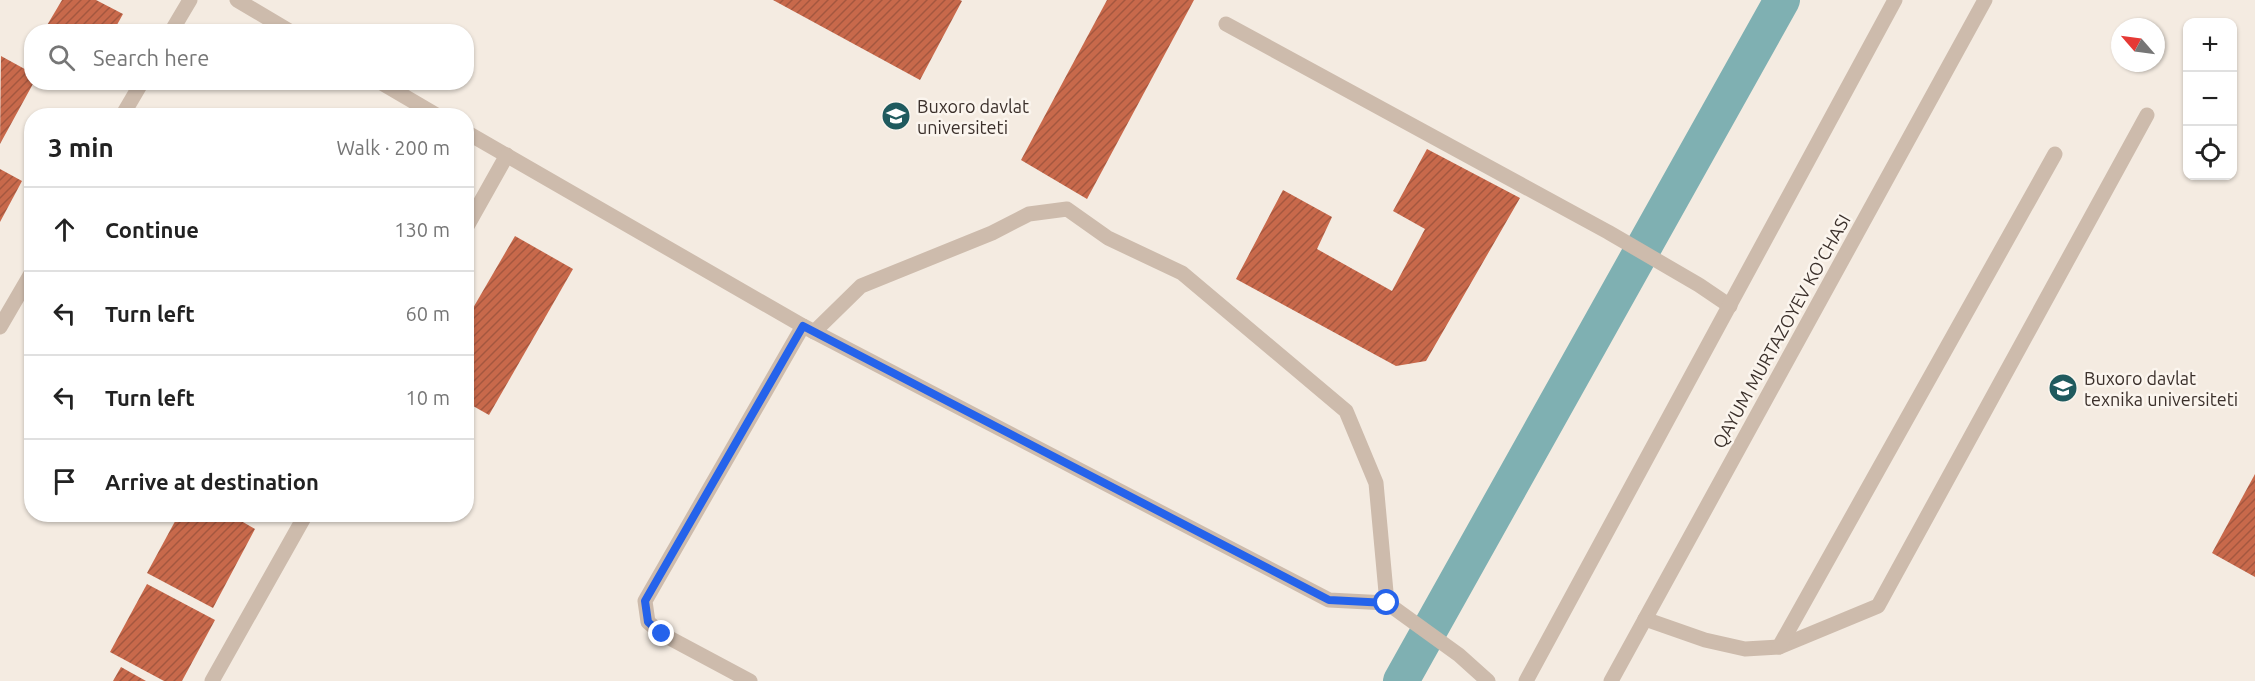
<!DOCTYPE html>
<html lang="en">
<head>
<meta charset="utf-8">
<style>
	:root { --surface:#fff; --page:#f6f6f6; --text:#222; --muted:#767676; --line:#e0e0e0 }
	body { margin:0; font-family:Ubuntu,sans-serif; background:var(--page); color:var(--text) }
	.controls { position:absolute; right:18px; top:18px; display:grid; overflow:hidden; border-radius:12px; box-shadow:0 2px 4px #0004 }
	.controls button { width:54px; height:54px; display:grid; place-items:center; padding:0; border:0; border-bottom:2px solid var(--line); background:var(--surface); color:var(--text); font:30px sans-serif }
	.compass { position:absolute; left:2111px; top:18px; width:54px; height:54px; border-radius:50%; background:var(--surface); box-shadow:0 2px 4px #0004; rotate:298deg }
	.stop { position:absolute; width:18px; height:18px; margin:-14px; border:4px solid #2563eb; border-radius:50%; background:#fff }
	.stop.end { background:#2563eb; border-color:#fff; box-shadow:0 2px 6px #0008 }
	.list { margin:0; padding:0; list-style:none }
	h2 { display:flex; justify-content:space-between; align-items:center; height:78px; margin:0; padding:0 24px; font-size:26px }
	h2 small { font-size:20px; font-weight:400; color:var(--muted) }
	.list li { display:grid; grid-template-columns:39px 1fr auto; gap:18px; align-items:center; box-sizing:border-box; height:84px; padding:0 24px; border-top:2px solid var(--line) }
	.list b { display:block; font-size:22px; white-space:nowrap }
	.list em { font-size:20px; font-style:normal; color:var(--muted) }
	.icon { flex:none; width:33px; height:33px; fill:none; stroke:currentColor; stroke-width:2; stroke-linecap:round; stroke-linejoin:round }
	.map { position:relative; flex:none; width:2255px; height:681px; overflow:hidden }
	.search { position:absolute; background:var(--surface); box-shadow:0 2px 4px #0004; left:24px; top:24px; width:450px; height:66px; display:flex; align-items:center; gap:15px; box-sizing:border-box; padding:0 21px; border-radius:24px; color:var(--muted); font-size:22px }
	.panel { position:absolute; background:var(--surface); box-shadow:0 2px 4px #0004; left:24px; top:108px; width:450px; height:414px; border-radius:24px }
	.map>svg:first-child { display:block }
	.lines { fill:none; stroke-linecap:round; stroke-linejoin:round }
	.canal { stroke:#7fb0b2; stroke-width:36 }
	.building { fill:url(#building-hatch) }
	.service { stroke:#cdbbac; stroke-width:15 }
	.tertiary { stroke:#cdbbac; stroke-width:15 }
	.route { stroke:#2563eb; stroke-width:8 }
	.labels { text-anchor:middle; dominant-baseline:central; stroke-width:5; stroke-linejoin:round; paint-order:stroke }
	.poi-label { font-size:18px; fill:#3b302b; stroke:#fbf5ee; text-anchor:start }
	.street-label { font-size:18px; fill:#3b302b; stroke:#fbf5ee }
</style>
</head>
<body>
<div class="map">
<svg width="2255" height="681" viewBox="0 0 2255 681">
	<defs>
		<pattern id="building-hatch" width="6" height="6" patternUnits="userSpaceOnUse" patternTransform="scale(1.5)"><rect width="6" height="6" fill="#c8694b"/><path d="M-1 1l2-2M0 6l6-6M5 7l2-2" fill="none" stroke="#a4573f"/></pattern>
	</defs>
	<rect width="100%" height="100%" fill="#f4ebe1"/>
	<g class="lines">
		<path class="canal" d="M1401,681L1782,0"/>
	</g>
	<g class="building">
		<path d="M62,0H96L123,14L113,32H43Z"/>
		<path d="M773,0H960L962,1L920,80Z"/>
		<path d="M1107,0H1194L1087,199L1021,160Z"/>
		<path d="M1,56L32,73V82H34L0,144Z"/>
		<path d="M1427,149L1520,198L1426,361L1396,366L1236,279L1283,190L1332,217L1317,249L1392,291L1425,229L1393,211Z"/>
		<path d="M0,169L22,181L0,222Z"/>
		<path d="M515,236L573,269L489,415L466,402V320Z"/>
		<path d="M2255,474V577L2212,553Z"/>
		<path d="M179,514H229L255,529L213,608L147,573Z"/>
		<path d="M147,584L215,620L182,681H164L110,652Z"/>
		<path d="M121,667L146,681H113Z"/>
	</g>
	<g class="lines">
		<g class="service">
			<path d="M237,0L291,32"/>
			<path d="M1226,24L1608,232L1699,285L1730,306"/>
			<path d="M171,32L190,0"/>
			<path d="M380,82L438,116"/>
			<path d="M122,116L142,82"/>
			<path d="M466,132L803,326L1329,600L1387,603L1459,655L1488,681"/>
			<path d="M466,228L507,155"/>
			<path d="M0,327L32,272"/>
			<path d="M814,332L861,286L992,233L1029,214L1067,209L1108,238L1182,273L1346,411L1376,483L1387,603"/>
			<path d="M1645,619L1705,640L1745,649L1779,647L1878,606L2147,115"/>
			<path d="M1779,647L2055,154"/>
			<path d="M212,681L306,514"/>
			<path d="M750,681L662,634L648,622L645,601L803,326"/>
		</g>
		<g class="tertiary">
			<path d="M1526,681L1895,0"/>
			<path d="M1611,681L1985,0"/>
		</g>
	</g>
	<g class="lines">
		<path class="route" d="M662,634L648,622L645,601L803,326L1329,600L1387,603"/>
	</g>
	<defs>
		<g id="university-disc" transform="scale(1.5)"><circle r="9.5" fill="#1f5a5e" stroke="#fbf5ee"/><path d="M0-5L7-2L0 1L-7-2ZM-4 1L0 2.5L4 1V4Q0 6-4 4Z" fill="#fff"/></g>
	</defs>
	<g fill-rule="evenodd">
		<use href="#university-disc" x="896" y="116"/>
		<use href="#university-disc" x="2063" y="388"/>
	</g>
	<g class="labels">
		<g class="poi-label">
			<text x="917" y="106">Buxoro davlat<tspan x="917" dy="21">universiteti</tspan></text>
			<text x="2084" y="378">Buxoro davlat<tspan x="2084" dy="21">texnika universiteti</tspan></text>
		</g>
		<g class="street-label">
			<text transform="translate(1781 331) rotate(-61)">QAYUM MURTAZOYEV KO'CHASI</text>
		</g>
	</g>
</svg>
<div class="controls">
<button>+</button>
<button>−</button>
<button><svg class="icon" aria-label="locate" viewBox="0 0 24 24"><circle cx="12" cy="12" r="6"/><path d="M12 2v4M12 18v4M2 12h4M18 12h4"/></svg></button>
</div>
<svg class="compass" viewBox="-18 -18 36 36"><path d="M0-13l5 13h-10z" fill="#e53935"/><path d="M0 13l5-13h-10z" fill="#767676"/></svg>
<div class="stop" style="left:1387px;top:603px"></div>
<div class="stop end" style="left:662px;top:634px"></div>
<div class="search"><svg class="icon" aria-label="search" viewBox="0 0 24 24"><circle cx="10" cy="10" r="6"/><path d="M15 15l6 6"/></svg>Search here</div>
<section class="panel">
<h2>3 min<small>Walk · 200 m</small></h2>
<ul class="list">
<li><svg class="icon" aria-label="ahead" viewBox="0 0 24 24"><path d="M12 20V5M6 11l6-6 6 6"/></svg><div><b>Continue</b></div><em>130 m</em></li>
<li><svg class="icon" aria-label="left" viewBox="0 0 24 24"><path d="M17 20v-9H6M10 6l-5 5 5 5"/></svg><div><b>Turn left</b></div><em>60 m</em></li>
<li><svg class="icon" aria-label="left" viewBox="0 0 24 24"><path d="M17 20v-9H6M10 6l-5 5 5 5"/></svg><div><b>Turn left</b></div><em>10 m</em></li>
<li><svg class="icon" aria-label="arrive" viewBox="0 0 24 24"><path d="M6 21V4h12l-3 4 3 4H6"/></svg><div><b>Arrive at destination</b></div></li>
</ul>
</section>
</div>
</body>
</html>
